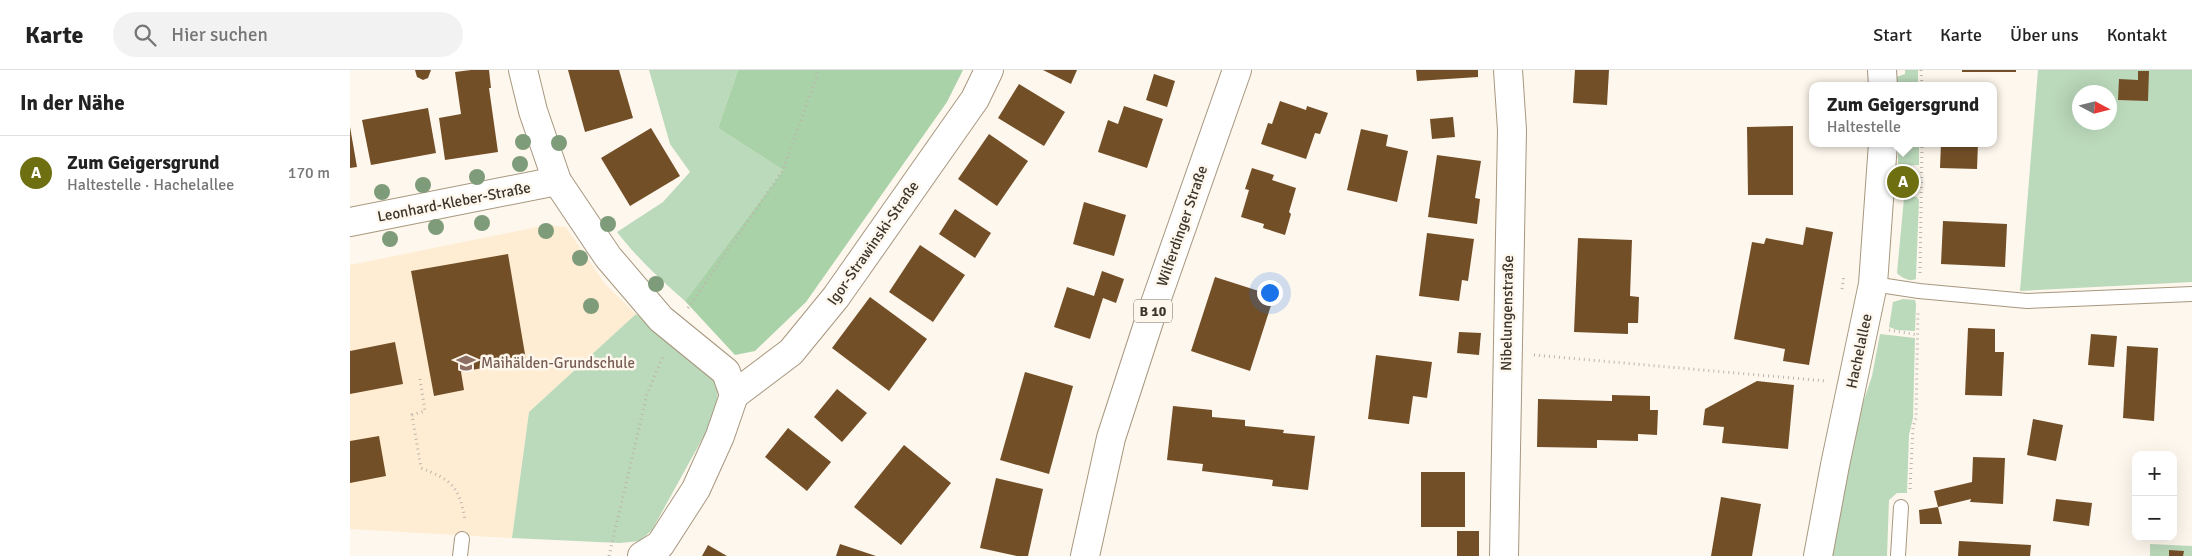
<!DOCTYPE html>
<html lang="de">
<head>
<meta charset="utf-8">
<style>
	:root { --surface:#fff; --page:#f2f2f2; --text:#222; --muted:#767676; --line:#e0e0e0; --accent:#6e6f11 }
	body { margin:0; font-family:Signika,sans-serif; background:var(--page); color:var(--text) }
	.controls { position:absolute; right:15px; bottom:15px; display:grid; overflow:hidden; border-radius:10px; box-shadow:0 5px 20px #0002 }
	.controls button { width:45px; height:45px; display:grid; place-items:center; padding:0; border:0; border-bottom:1px solid var(--line); background:var(--surface); color:var(--text); font:25px sans-serif }
	.compass { position:absolute; left:1722px; top:15px; width:45px; height:45px; border-radius:50%; background:var(--surface); box-shadow:0 5px 20px #0002; rotate:97deg }
	.you { position:absolute; left:919px; top:222px; width:18px; height:18px; margin:-12px; border:4px solid #fff; border-radius:50%; background:#1a73e8; box-shadow:0 0 0 8px #1a73e833 }
	.badge { display:grid; place-items:center; width:32px; height:32px; border-radius:50%; background:var(--accent); color:#fff; font-size:16px; font-weight:700 }
	.pin { position:absolute; translate:-50% -50%; border:2px solid #fff; box-shadow:0 1px 5px #0006 }
	.popup { position:absolute; left:1459px; top:12px; width:188px; height:65px; box-sizing:border-box; display:grid; place-content:center; border-radius:10px; background:var(--surface); filter:drop-shadow(0 1px 4px #0005); font-size:16px; white-space:nowrap; color:var(--muted) }
	.popup b { font-size:19px; color:var(--text) }
	.popup::after { content:''; position:absolute; left:50%; top:100%; margin-left:-10px; border:10px solid transparent; border-top-color:var(--surface) }
	.list { margin:0; padding:0; list-style:none }
	h2 { display:flex; justify-content:space-between; align-items:center; height:65px; margin:0; padding:0 20px; font-size:21px }
	h2 small { font-size:16px; font-weight:400; color:var(--muted) }
	.list li { display:grid; grid-template-columns:32px 1fr auto; gap:15px; align-items:center; box-sizing:border-box; height:75px; padding:0 20px; border-top:1px solid var(--line) }
	.list b { display:block; font-size:19px; white-space:nowrap }
	.list p { margin:0; font-size:16px; white-space:nowrap; color:var(--muted) }
	.list em { font-size:16px; font-style:normal; color:var(--muted) }
	.icon { flex:none; width:28px; height:28px; fill:none; stroke:currentColor; stroke-width:2; stroke-linecap:round; stroke-linejoin:round }
	.map { position:relative; flex:none; width:1842px; height:486px; overflow:hidden }
	header { display:flex; align-items:center; gap:30px; box-sizing:border-box; height:70px; padding:0 25px; background:var(--surface); border-bottom:1px solid var(--line) }
	header strong { font-size:24px }
	nav { display:flex; gap:28px; margin-inline-start:auto; font-size:18px }
	.search { width:350px; height:45px; background:var(--page); display:flex; align-items:center; gap:12px; box-sizing:border-box; padding:0 18px; border-radius:28px; color:var(--muted); font-size:19px }
	main { display:flex }
	aside { flex:1; background:var(--surface) }
	.map>svg:first-child { display:block }
	.built { fill:#feedd3 }
	.green { fill:#bbd9bb; fill-rule:evenodd }
	.forest { fill:#a9d2a9 }
	.building { fill:#734f28 }
	.lines { fill:none; stroke-linecap:round; stroke-linejoin:round }
	.lane-casing { stroke:#a7977f; stroke-width:16 }
	.street-casing { stroke:#a7977f; stroke-width:30 }
	.secondary-casing { stroke:#a7977f; stroke-width:30 }
	.primary-casing { stroke:#a7977f; stroke-width:30 }
	.path { stroke:#bcb5ab; stroke-width:3; stroke-dasharray:1 4; stroke-linecap:butt }
	.lane { stroke:#fff; stroke-width:14 }
	.street { stroke:#fff; stroke-width:28 }
	.secondary { stroke:#fff; stroke-width:28 }
	.primary { stroke:#fff; stroke-width:28 }
	.tree { fill:#7e9b7a }
	.labels { text-anchor:middle; dominant-baseline:central; stroke-width:5; stroke-linejoin:round; paint-order:stroke }
	.shield { fill:#fef7ed; stroke:#766f65; stroke-width:1 }
	.shield-label { font-size:14px; font-weight:bold; fill:#3c352b }
	.street-label { font-size:15px; fill:#3c352b; stroke:#fef7ed }
	.education-label { font-size:15px; fill:#785e54; stroke:#fef7ed; text-anchor:start }
</style>
</head>
<body>
<header>
<strong>Karte</strong>
<div class="search"><svg class="icon" aria-label="search" viewBox="0 0 24 24"><circle cx="10" cy="10" r="6"/><path d="M15 15l6 6"/></svg>Hier suchen</div>
<nav><a>Start</a><a>Karte</a><a>Über uns</a><a>Kontakt</a></nav>
</header>
<main>
<aside>
<h2>In der Nähe<small></small></h2>
<ul class="list">
<li><span class="badge">A</span><div><b>Zum Geigersgrund</b><p>Haltestelle · Hachelallee</p></div><em>170 m</em></li>
</ul>
</aside>
<div class="map">
<svg width="1842" height="486" viewBox="0 0 1842 486">
	<rect width="100%" height="100%" fill="#fef7ed"/>
	<path class="built" d="M197,155L216,157L255,214L286,244L179,342L162,468L0,459V195Z"/>
	<g class="green">
		<path d="M299,0H388L368,58L433,100L335,231C310,209 287,188 267,162L313,132L340,102L320,74Z"/>
		<path d="M1555,0H1568V16H1546V7L1555,4Z"/>
		<path d="M1688,0H1842V212L1670,221ZM1730,22H1760V52H1730Z"/>
		<path d="M1548,73H1569V95L1551,96L1548,94Z"/>
		<path d="M1557,126L1567,127L1569,130L1566,206V209C1560,212 1552,208 1547,203L1554,128Z"/>
		<path d="M1553,229L1565,230L1566,234L1565,261L1547,260L1539,257L1543,232Z"/>
		<path d="M286,244C301,256 359,297 365,312C371,325 365,340 361,353L302,460L290,471L269,473L162,468L179,342Z"/>
		<path d="M1530,264L1565,268L1563,348L1559,365L1557,423H1547L1539,430L1537,486H1481L1509,345L1522,306Z"/>
		<path d="M1800,474L1842,476V486H1800Z"/>
	</g>
	<path class="forest" d="M388,0H613L597,32L456,232L405,281L385,285L335,231L433,100L368,58Z"/>
	<g class="building">
		<path d="M65,0H81L78,8L73,10L67,7Z"/>
		<path d="M121,0H139L141,18H139L148,82L95,90L89,48L111,44L105,2Z"/>
		<path d="M218,0H269L283,48L235,62Z"/>
		<path d="M693,0H727L721,14Z"/>
		<path d="M1066,0H1128V7L1067,11Z"/>
		<path d="M1225,0H1259L1257,35L1223,33Z"/>
		<rect x="1612" y="0" width="54" height="2"/>
		<path d="M1788,1H1799L1798,31L1768,30L1769,9L1788,10Z"/>
		<path d="M804,4L825,11L817,37L796,30Z"/>
		<path d="M669,14L715,42L694,76L648,48Z"/>
		<path d="M930,31L956,40L957,36L978,43L970,64L965,63L956,89L911,74L918,53L922,54Z"/>
		<path d="M774,36L813,49L797,98L748,82L758,50L768,54Z"/>
		<path d="M78,38L86,83L21,95L12,50Z"/>
		<path d="M1103,47L1105,67L1082,69L1080,49Z"/>
		<path d="M1443,56V125H1398L1397,57Z"/>
		<path d="M0,57L7,97L0,98Z"/>
		<path d="M301,58L330,106L280,136L251,88Z"/>
		<path d="M1011,59L1038,65L1036,76L1058,81L1047,132L997,120Z"/>
		<path d="M639,64L678,91L647,136L608,109Z"/>
		<path d="M1591,73H1628L1627,99L1590,98Z"/>
		<path d="M1087,85L1131,91L1125,128L1130,129L1127,154L1078,147Z"/>
		<path d="M902,98L924,105L922,110L946,118L939,142L941,144L935,165L913,158L914,154L891,147L899,120L895,119Z"/>
		<path d="M734,132L776,145L764,186L723,174Z"/>
		<path d="M605,139L641,163L625,188L589,164Z"/>
		<path d="M1593,151L1657,154L1655,197L1591,194Z"/>
		<path d="M1456,157L1483,162L1459,295L1433,291L1435,279L1384,269L1402,172L1414,174L1416,168L1453,175Z"/>
		<path d="M1077,163L1124,169L1118,211L1112,210L1109,231L1069,226Z"/>
		<path d="M1228,168L1282,170L1280,226L1289,227L1288,253H1278V264L1224,262Z"/>
		<path d="M570,175L615,205L583,252L539,222Z"/>
		<path d="M158,184L176,290L111,302L114,320L84,326L61,201Z"/>
		<path d="M752,201L774,209L766,233L753,228L740,269L704,257L717,217L744,226Z"/>
		<path d="M865,207L924,226L900,301L841,281Z"/>
		<path d="M520,227L577,269L539,321L482,278Z"/>
		<path d="M1618,258L1645,259V282H1654L1652,326L1615,325Z"/>
		<path d="M1109,262L1131,263L1129,285L1107,283Z"/>
		<path d="M1741,264L1767,266L1764,297L1738,295Z"/>
		<path d="M45,272L53,314L0,324V281Z"/>
		<path d="M1777,276L1808,278L1804,351L1773,348Z"/>
		<path d="M1026,285L1082,292L1077,328L1063,326L1059,354L1018,349Z"/>
		<path d="M675,302L723,316L699,404L650,390Z"/>
		<path d="M1407,311L1444,315L1438,379L1372,373L1374,357L1353,355L1355,339Z"/>
		<path d="M487,319L517,343L492,372L464,347Z"/>
		<path d="M1262,325L1300,326V340H1308L1307,365L1288,364V371L1247,370V378L1187,377L1188,329L1262,331Z"/>
		<path d="M823,336L862,340V347L895,350V356L934,360L933,363L965,366L958,420L922,416L923,410L852,401L853,394L817,390Z"/>
		<path d="M1683,349L1713,355L1706,391L1677,385Z"/>
		<path d="M438,358L481,392L457,421L415,387Z"/>
		<path d="M29,366L36,406L0,413V371Z"/>
		<path d="M554,375L601,413L551,475L504,437Z"/>
		<path d="M1623,387L1655,388L1653,434L1620,432L1621,429L1588,437L1592,454H1570L1569,440L1588,437L1584,421L1622,412Z"/>
		<rect x="1071" y="402" width="44" height="55"/>
		<path d="M646,408L693,419L678,486H667L630,478Z"/>
		<path d="M1371,427L1411,434L1402,486H1361Z"/>
		<path d="M1706,429L1742,433L1739,456L1703,451Z"/>
		<rect x="1107" y="461" width="22" height="25"/>
		<path d="M1609,471L1681,475L1680,486H1608Z"/>
		<path d="M490,474L526,486H486Z"/>
		<path d="M358,475L377,486H352Z"/>
		<path d="M1819,480L1834,481L1833,486H1819Z"/>
	</g>
	<g class="lines">
		<g class="lane-casing">
			<g id="lane">
				<path d="M1523,214L1569,221L1677,231L1842,224"/>
				<path d="M110,486L112,469"/>
				<path d="M1548,486L1551,437"/>
			</g>
		</g>
		<g class="street-casing">
			<g id="street">
				<path d="M173,0L183,41L207,111L258,187L311,249L376,302L384,325L370,366L346,419L310,475L292,486"/>
				<path d="M0,152L207,111"/>
				<path d="M384,325L441,282L486,227L625,29L639,0"/>
				<path d="M1154,486L1162,60L1158,0"/>
			</g>
		</g>
		<g class="secondary-casing">
			<g id="secondary">
				<path d="M1532,0L1533,16"/>
				<path d="M1468,486L1485,395L1523,214L1533,73"/>
			</g>
		</g>
		<g class="primary-casing">
			<path id="primary" d="M735,486L761,368L801,245L887,0"/>
		</g>
		<g class="path">
			<path d="M1571,0L1572,16"/>
			<path d="M1570,203L1572,73"/>
			<path d="M1492,219L1494,205"/>
			<path d="M338,238L433,100L469,0"/>
			<path d="M1539,260L1568,265"/>
			<path d="M1184,285L1476,311"/>
			<path d="M70,309L75,341L62,345L71,398C101,410 109,415 115,450"/>
			<path d="M1560,419L1563,357L1566,348L1568,241"/>
			<path d="M259,486L297,324L313,286"/>
		</g>
		<use href="#lane" class="lane"/>
		<use href="#street" class="street"/>
		<use href="#secondary" class="secondary"/>
		<use href="#primary" class="primary"/>
	</g>
	<g class="tree">
		<circle cx="173" cy="72" r="8"/>
		<circle cx="209" cy="73" r="8"/>
		<circle cx="170" cy="94" r="8"/>
		<circle cx="127" cy="107" r="8"/>
		<circle cx="73" cy="115" r="8"/>
		<circle cx="32" cy="122" r="8"/>
		<circle cx="132" cy="153" r="8"/>
		<circle cx="258" cy="154" r="8"/>
		<circle cx="86" cy="157" r="8"/>
		<circle cx="196" cy="161" r="8"/>
		<circle cx="40" cy="169" r="8"/>
		<circle cx="230" cy="188" r="8"/>
		<circle cx="306" cy="214" r="8"/>
		<circle cx="241" cy="236" r="8"/>
	</g>
	<defs>
		<g id="school-bare" transform="scale(1.5)"><path d="M0-5L7-2L0 1L-7-2ZM-4 1L0 2.5L4 1V4Q0 6-4 4Z" fill="#8d6e63" stroke="#fef7ed" stroke-width="2.5" paint-order="stroke"/></g>
	</defs>
	<g fill-rule="evenodd">
		<use href="#school-bare" x="116" y="293"/>
	</g>
	<g class="labels">
		<rect class="shield" x="784" y="229.5" width="38" height="23" rx="4"/>
		<g class="shield-label">
			<text x="803" y="241">B 10</text>
		</g>
		<g class="street-label">
			<text transform="translate(104 132) rotate(-11)">Leonhard-Kleber-Straße</text>
			<text transform="translate(832 156) rotate(-71)">Wilferdinger Straße</text>
			<text transform="translate(523 173) rotate(-55)">Igor-Strawinski-Straße</text>
			<text transform="translate(1157 243) rotate(-89)">Nibelungenstraße</text>
			<text transform="translate(1509 281) rotate(-78)">Hachelallee</text>
		</g>
		<g class="education-label">
			<text x="131" y="293">Maihälden-Grundschule</text>
		</g>
	</g>
</svg>
<div class="controls">
<button>+</button>
<button>−</button>
</div>
<svg class="compass" viewBox="-18 -18 36 36"><path d="M0-13l5 13h-10z" fill="#e53935"/><path d="M0 13l5-13h-10z" fill="#767676"/></svg>
<div class="you"></div>
<div class="pin badge" style="left:1553px;top:112px">A</div>
<div class="popup"><b>Zum Geigersgrund</b>Haltestelle</div>
</div>
</main>
</body>
</html>
